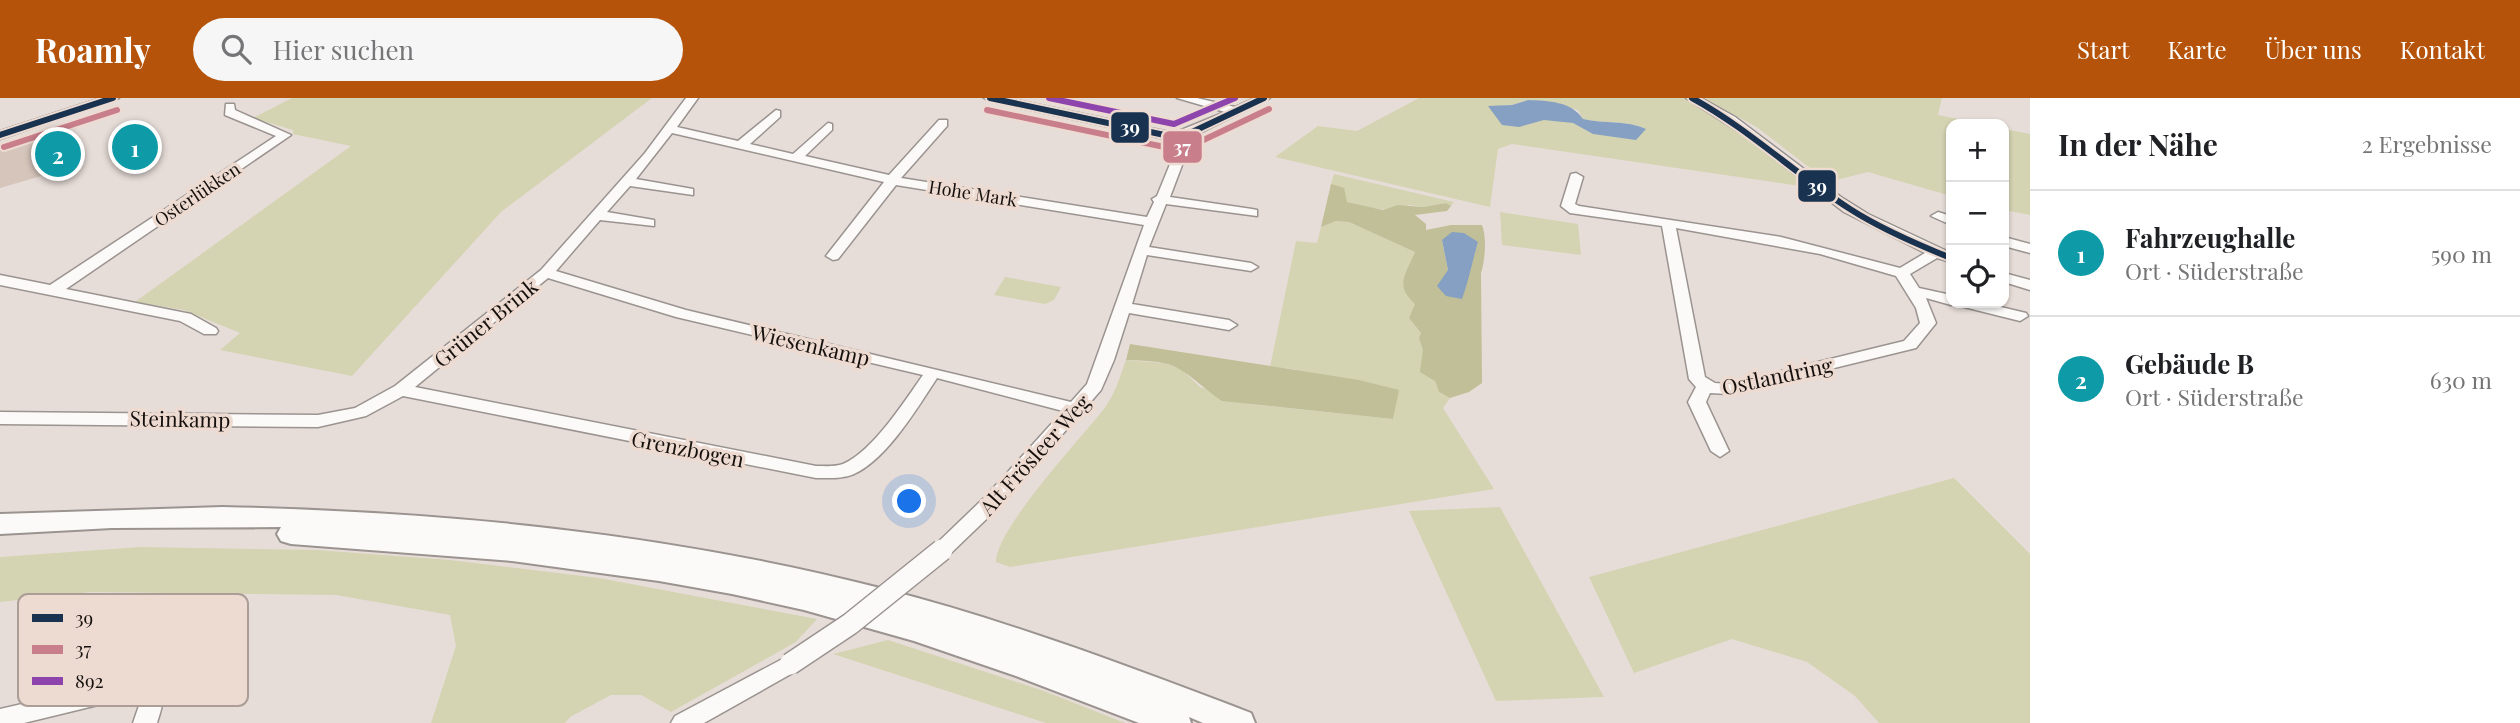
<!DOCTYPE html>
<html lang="de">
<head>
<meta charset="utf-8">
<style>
	:root { --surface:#fff; --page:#f6f6f6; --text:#202124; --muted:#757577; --line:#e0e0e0; --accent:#b45309 }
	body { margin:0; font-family:"Playfair Display",serif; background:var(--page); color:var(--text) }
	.controls { position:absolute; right:21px; top:21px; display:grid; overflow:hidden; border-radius:14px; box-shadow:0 2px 5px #0004 }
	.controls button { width:63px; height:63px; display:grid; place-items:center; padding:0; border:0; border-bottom:2px solid var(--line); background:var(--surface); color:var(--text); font:35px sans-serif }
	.you { position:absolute; left:910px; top:404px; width:24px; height:24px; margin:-18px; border:5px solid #fff; border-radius:50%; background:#1a73e8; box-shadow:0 0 0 10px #1a73e833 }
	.badge { display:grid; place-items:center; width:46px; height:46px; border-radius:50%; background:var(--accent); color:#fff; font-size:23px; font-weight:700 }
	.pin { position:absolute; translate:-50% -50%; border:4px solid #fff; box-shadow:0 2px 7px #0006 }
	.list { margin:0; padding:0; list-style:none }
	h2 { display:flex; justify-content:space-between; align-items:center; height:91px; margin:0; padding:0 28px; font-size:30px }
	h2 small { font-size:23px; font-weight:400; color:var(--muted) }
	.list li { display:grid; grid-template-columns:46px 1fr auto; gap:21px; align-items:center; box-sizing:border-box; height:126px; padding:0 28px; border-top:2px solid var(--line) }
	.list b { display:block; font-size:26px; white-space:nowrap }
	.list p { margin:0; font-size:23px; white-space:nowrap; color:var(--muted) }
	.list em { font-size:23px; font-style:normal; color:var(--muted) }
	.icon { flex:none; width:38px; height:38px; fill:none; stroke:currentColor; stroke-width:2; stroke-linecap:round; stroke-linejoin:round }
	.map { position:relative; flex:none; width:2030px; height:625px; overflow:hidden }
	header { display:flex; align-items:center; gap:42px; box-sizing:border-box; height:98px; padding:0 35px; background:var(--accent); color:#fff }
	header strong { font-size:33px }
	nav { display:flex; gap:38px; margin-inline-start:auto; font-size:24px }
	.search { width:490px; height:63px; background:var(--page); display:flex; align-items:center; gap:18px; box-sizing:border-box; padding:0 24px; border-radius:38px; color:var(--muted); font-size:26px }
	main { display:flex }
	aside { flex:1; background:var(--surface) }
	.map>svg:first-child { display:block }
	.green { fill:#d4d3b2; fill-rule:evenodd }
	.forest { fill:#c0bf97; fill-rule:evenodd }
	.water { fill:#85a0c3 }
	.building { fill:#d6c5bb }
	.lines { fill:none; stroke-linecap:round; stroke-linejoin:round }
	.minor-casing { stroke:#9a938f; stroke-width:3 }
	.highway-casing { stroke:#9a938f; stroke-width:4 }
	.minor { fill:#fbfaf9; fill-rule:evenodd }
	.highway { fill:#fbfaf9; fill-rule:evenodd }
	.minor-bridge-casing { stroke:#9a938f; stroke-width:24; stroke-linecap:butt }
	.minor-bridge { stroke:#fbfaf9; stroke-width:21 }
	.bus-1-casing { stroke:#eddbd2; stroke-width:10 }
	.bus-2-casing { stroke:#eddbd2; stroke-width:10 }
	.bus-3-casing { stroke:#eddbd2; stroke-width:10 }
	.bus-1 { stroke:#193250; stroke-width:6 }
	.bus-2 { stroke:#c87f8b; stroke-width:6 }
	.bus-3 { stroke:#8e44ad; stroke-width:6 }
	.labels { text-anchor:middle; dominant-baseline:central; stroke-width:7; stroke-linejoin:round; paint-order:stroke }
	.far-street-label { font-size:18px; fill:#16100d; stroke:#eddbd2 }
	.street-label { font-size:21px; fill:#16100d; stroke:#eddbd2 }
	.key { fill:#eddbd2; stroke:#ac9e97; stroke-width:2 }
	.key-label { font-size:19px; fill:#16100d }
	.line-badge { stroke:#eddbd2; stroke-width:2.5 }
	.badge-label { font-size:19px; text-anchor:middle; font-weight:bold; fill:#fff }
</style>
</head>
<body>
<header>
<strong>Roamly</strong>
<div class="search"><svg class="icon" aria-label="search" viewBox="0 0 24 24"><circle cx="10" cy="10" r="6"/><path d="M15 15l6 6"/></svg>Hier suchen</div>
<nav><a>Start</a><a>Karte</a><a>Über uns</a><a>Kontakt</a></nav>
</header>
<main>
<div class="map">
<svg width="2030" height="625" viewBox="0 0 2030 625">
	<rect width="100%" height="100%" fill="#e7ddd8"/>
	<g class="green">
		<path d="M292,0H652L501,114L352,278L220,252L240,235L184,212L135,204L351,48L293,36V32L253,20Z"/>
		<path d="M1419,0H1686L1746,35L1814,90L1512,46L1498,51L1490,109L1275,59L1318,28L1357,33ZM1528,2L1578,12L1583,21C1603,26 1629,22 1645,31L1593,36L1573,25L1488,9L1512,7Z"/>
		<path d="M1704,0H1942L1938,17L1983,26H1951V98L1868,74L1828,84L1758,30Z"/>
		<path d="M2004,31L2030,36V117L2004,112Z"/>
		<path d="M1334,76L1454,104L1451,108L1446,105L1423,109L1409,107L1389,112L1372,110L1347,104L1331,86Z"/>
		<path d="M1500,114L1578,126L1581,157L1502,147Z"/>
		<path d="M1336,123L1349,124L1415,154L1416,206L1409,220L1421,235L1419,240L1439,294L1450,300L1443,310L1494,391L1010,469L996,464C995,432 1081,340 1104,311C1115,296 1120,279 1126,262L1164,265L1181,271L1200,289L1248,306L1393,321L1395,309L1293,271L1270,269L1296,143L1317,145L1321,129Z"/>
		<path d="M1005,179L1061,189L1054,202L1045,206L994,197Z"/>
		<path d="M1954,380L2030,456V625H1879L1855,598L1807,564L1732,541L1634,575L1589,479Z"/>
		<path d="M1500,409L1604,599L1496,603L1409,413Z"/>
		<path d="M140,449L317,452L450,462L599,480L817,521L796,544L671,614L641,597H611L570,619L565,625H431L456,548L450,517L336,497L90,494L0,504V459Z"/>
		<path d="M888,542L1044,593L1125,625H1046L833,556Z"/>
	</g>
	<g class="forest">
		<path d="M1331,86L1344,90L1347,104L1383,112L1398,107L1423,109L1446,105L1451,108L1447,113L1415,117L1426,126V132L1451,127H1482C1487,139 1485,163 1481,175L1482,285L1469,294L1450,300L1439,294L1435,283L1420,274L1423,252L1419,240L1421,235L1409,220L1415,206C1394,187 1406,176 1415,154L1349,124L1336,123L1321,129ZM1442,142L1478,144L1468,175L1448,172Z"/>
		<path d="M1130,246L1359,282L1399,292L1393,321L1222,303C1207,293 1194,280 1181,272C1166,262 1144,263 1126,262Z"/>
	</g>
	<g class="water">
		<path d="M1528,2C1548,3 1571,3 1583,21C1604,26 1627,22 1646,31L1636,42L1593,36L1573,25L1544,22L1519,29L1502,27L1488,8L1512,7Z"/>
		<path d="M1452,134L1464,135L1478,144C1472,164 1469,182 1462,201L1446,198L1437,188L1448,172L1442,142Z"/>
	</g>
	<path class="building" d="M24,40L47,52L62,47L79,57L47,67L55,74L0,90V46Z"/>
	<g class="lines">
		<g class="minor-casing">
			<g id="minor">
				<path d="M101,0H119L0,41V33Z"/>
				<path d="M686,0H698L677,29L738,43L776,12L780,13V19L750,46L793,56L828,25L832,26V32L805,58L889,77L939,22H947V28L901,80L1147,119L1154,104L1152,101L1157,98L1175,54L1170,42L990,3L984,0H1006L1174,35L1225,14L1177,0H1197L1235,9L1255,0H1270L1194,38L1182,41L1187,54L1170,99L1252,111L1257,112V118L1166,106L1149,149L1251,165L1258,169L1251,173L1147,157L1132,206L1229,222L1237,227L1229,232L1129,215L1114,262L1101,292L1000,408L949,457L942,459L935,457L932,452L935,447L986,398L1063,313L937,280C918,309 887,361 854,376C842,381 829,380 816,380L403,298L366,318L318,329L0,326V314L318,317L355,310L395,288L541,172L645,55ZM672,35L884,84L826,158L833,162L838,161L896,87L1144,127L1087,286L1071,304L686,212L556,173L600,122L654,128V122L607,114L630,88L693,97V91L636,81ZM548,180L676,219L923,277C904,304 873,353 843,366C835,369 825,368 816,368L415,289Z"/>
				<path d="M1686,0H1701L1735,19L1841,99L1868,116L1951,155V164L1937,160L1910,176L1919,190L1951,197V205H1957L1951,207L1926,200L1936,225L1916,250L1728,296L1710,295L1706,304L1729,353L1720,359L1711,353L1688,304L1696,289L1689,281L1662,128L1570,115L1561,108L1571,76L1576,75L1583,79L1575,106L1579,108L1781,139L1900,170L1925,155L1844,114L1744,37ZM1676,130L1820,156L1896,178L1916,210L1920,225L1904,243L1728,286L1715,285L1705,279Z"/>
				<path d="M226,6H234L235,12L291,37L66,191L191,216L216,230L218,233L216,236H204L180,223L0,187V177L50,187L276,38L225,17Z"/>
				<path d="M1938,114L1951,118V127L1931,118Z"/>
				<path d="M2004,139L2030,146V155L2004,148Z"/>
				<path d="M2004,175L2030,182V192L2004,184Z"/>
				<path d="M1957,205H1984L2026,215L2028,218L2020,223L1960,208Z"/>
				<path d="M790,557L798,560L801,566L798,572L704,625H671L675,618Z"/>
				<path d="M135,580L158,583C166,599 162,609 157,625H133L142,599L135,598L24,625H0V611Z"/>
			</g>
		</g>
		<g class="highway-casing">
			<path id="highway" d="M223,409C448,414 666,435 884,491C1009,523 1130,569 1251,615L1255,625H1203L1189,619L1191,625H1139L1016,578L914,543L804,512L732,496L659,483L512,463L291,446L281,443L277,436L281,429L112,430L0,436V416Z"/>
		</g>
		<use href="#minor" class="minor"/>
		<use href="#highway" class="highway"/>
		<g class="minor-bridge-casing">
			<path id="minor-bridge" d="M790,566L850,526L942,452"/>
		</g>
		<use href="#minor-bridge" class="minor-bridge"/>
		<g class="bus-1-casing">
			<g id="bus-1">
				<path d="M990,0L1174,39L1190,35L1264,0"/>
				<path d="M1692,0C1749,31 1795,76 1850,111C1881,131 1916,146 1951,160"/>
				<path d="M0,37L113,0"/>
			</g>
		</g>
		<g class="bus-2-casing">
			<g id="bus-2">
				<path d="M987,12L1174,51L1195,46L1269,11"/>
				<path d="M4,49L117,12"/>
			</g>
		</g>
		<g class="bus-3-casing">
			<path id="bus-3" d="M1049,0L1174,26L1235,0"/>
		</g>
		<use href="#bus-1" class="bus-1"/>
		<use href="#bus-2" class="bus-2"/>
		<use href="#bus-3" class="bus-3"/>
	</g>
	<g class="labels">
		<g class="far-street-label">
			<text transform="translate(973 95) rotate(9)">Hohe Mark</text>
			<text transform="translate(197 96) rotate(-34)">Osterlükken</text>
		</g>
		<g class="street-label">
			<text transform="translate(485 224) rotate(-39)">Grüner Brink</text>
			<text transform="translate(811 246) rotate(13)">Wiesenkamp</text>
			<text transform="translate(1777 277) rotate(-12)">Ostlandring</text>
			<text transform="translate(180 320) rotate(1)">Steinkamp</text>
			<text transform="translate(688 350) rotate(11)">Grenzbogen</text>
			<text transform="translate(1034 356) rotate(-48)">Alt Frösleer Weg</text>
		</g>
	</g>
	<rect x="18" y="496" width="230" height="112" rx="10" class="key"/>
	<rect x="32" y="516" width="31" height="8" fill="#193250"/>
	<rect x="32" y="547" width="31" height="9" fill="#c87f8b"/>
	<rect x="32" y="579" width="31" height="8" fill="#8e44ad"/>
	<g class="key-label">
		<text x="75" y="527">39</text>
		<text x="75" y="558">37</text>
		<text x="75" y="590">892</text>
	</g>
	<g class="line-badge">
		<rect x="1110" y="13" width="40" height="33" rx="7" fill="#193250"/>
		<rect x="1162" y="32" width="41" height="34" rx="7" fill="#c87f8b"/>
		<rect x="1797" y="71" width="40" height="34" rx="7" fill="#193250"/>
	</g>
	<g class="badge-label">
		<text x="1130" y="36">39</text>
		<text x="1182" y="56">37</text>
		<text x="1817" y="95">39</text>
	</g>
</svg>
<div class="controls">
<button>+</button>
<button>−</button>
<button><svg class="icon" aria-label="locate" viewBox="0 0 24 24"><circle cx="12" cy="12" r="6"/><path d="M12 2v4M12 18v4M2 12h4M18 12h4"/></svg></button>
</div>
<div class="you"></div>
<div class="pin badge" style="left:135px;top:49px;background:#0f9aa8">1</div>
<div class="pin badge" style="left:58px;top:56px;background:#0f9aa8">2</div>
</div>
<aside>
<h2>In der Nähe<small>2 Ergebnisse</small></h2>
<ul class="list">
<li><span class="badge" style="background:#0f9aa8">1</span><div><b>Fahrzeughalle</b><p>Ort · Süderstraße</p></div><em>590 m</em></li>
<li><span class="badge" style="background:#0f9aa8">2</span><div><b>Gebäude B</b><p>Ort · Süderstraße</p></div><em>630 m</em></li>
</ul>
</aside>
</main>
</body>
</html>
